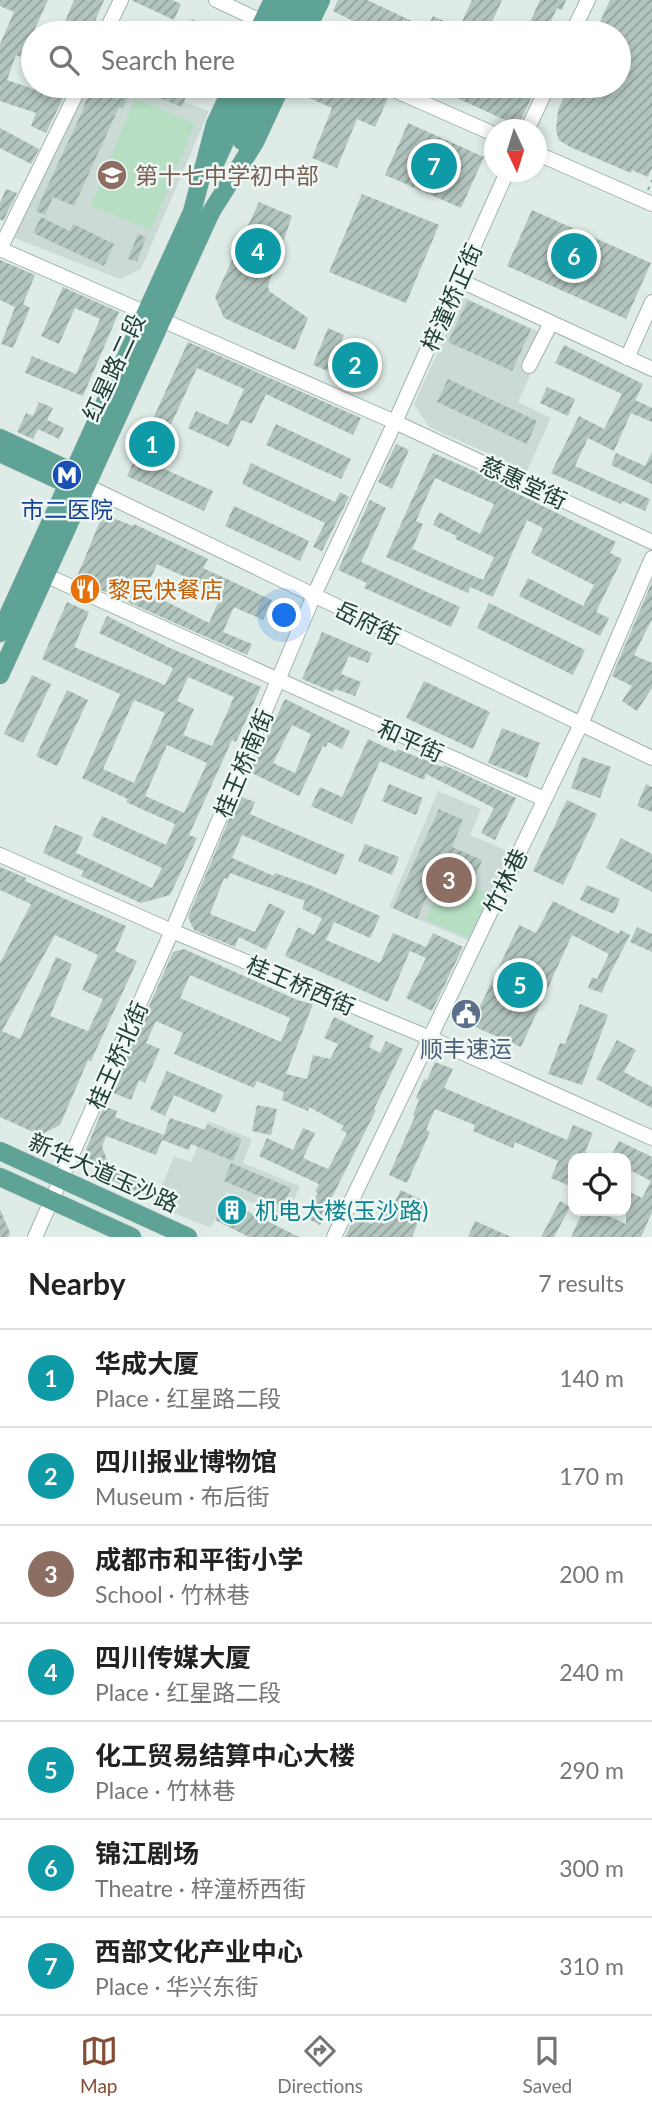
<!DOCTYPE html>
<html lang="en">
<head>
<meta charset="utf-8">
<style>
	:root { --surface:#fff; --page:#f2f2f2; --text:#222; --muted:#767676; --line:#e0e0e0; --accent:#844d35 }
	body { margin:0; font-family:Lato,"Noto Sans SC",sans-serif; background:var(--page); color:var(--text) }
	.controls { position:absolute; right:21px; bottom:21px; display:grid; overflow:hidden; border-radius:14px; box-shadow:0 4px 10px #0003 }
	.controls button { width:63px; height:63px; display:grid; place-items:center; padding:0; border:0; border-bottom:2px solid var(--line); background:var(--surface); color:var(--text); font:35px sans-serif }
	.compass { position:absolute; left:484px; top:119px; width:63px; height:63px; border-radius:50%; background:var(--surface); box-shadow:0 4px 10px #0003; rotate:176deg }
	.you { position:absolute; left:285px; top:616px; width:24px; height:24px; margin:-18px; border:5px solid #fff; border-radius:50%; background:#1a73e8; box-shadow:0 0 0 10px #1a73e833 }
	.badge { display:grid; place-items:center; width:46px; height:46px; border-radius:50%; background:var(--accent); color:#fff; font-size:23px; font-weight:700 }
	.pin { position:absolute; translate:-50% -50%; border:4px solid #fff; box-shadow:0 2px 7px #0006 }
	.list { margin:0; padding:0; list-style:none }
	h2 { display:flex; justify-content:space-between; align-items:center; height:91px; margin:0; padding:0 28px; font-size:30px }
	h2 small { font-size:23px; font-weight:400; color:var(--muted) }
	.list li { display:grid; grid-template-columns:46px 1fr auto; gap:21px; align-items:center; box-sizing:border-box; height:98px; padding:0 28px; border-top:2px solid var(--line) }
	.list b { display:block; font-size:26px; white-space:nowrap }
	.list p { margin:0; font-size:23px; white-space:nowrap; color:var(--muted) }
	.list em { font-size:23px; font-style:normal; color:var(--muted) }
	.icon { flex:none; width:38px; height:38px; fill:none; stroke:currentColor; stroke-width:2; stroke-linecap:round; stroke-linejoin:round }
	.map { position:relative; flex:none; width:652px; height:1237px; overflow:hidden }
	.search { position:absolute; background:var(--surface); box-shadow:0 4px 10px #0003; left:21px; right:21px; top:21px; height:77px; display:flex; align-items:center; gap:18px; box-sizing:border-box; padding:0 24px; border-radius:38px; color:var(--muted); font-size:26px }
	.sheet { height:777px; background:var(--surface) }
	nav { display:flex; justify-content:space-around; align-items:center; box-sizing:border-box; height:98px; border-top:2px solid var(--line); background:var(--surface); font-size:19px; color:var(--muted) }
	nav a { display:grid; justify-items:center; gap:4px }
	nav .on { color:var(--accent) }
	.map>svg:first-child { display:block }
	.built { fill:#ccdad5 }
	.garden { fill:#b5dec2 }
	.building { fill:url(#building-hatch); fill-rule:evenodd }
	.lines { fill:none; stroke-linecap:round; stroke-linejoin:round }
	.minor-casing { stroke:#a1b3ad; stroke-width:16 }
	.major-casing { stroke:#c0c8c6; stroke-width:19 }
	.path { stroke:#7cb0a3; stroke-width:2; stroke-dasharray:3.5 5; stroke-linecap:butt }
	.minor { stroke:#fff; stroke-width:14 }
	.major { stroke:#5fa396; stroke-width:18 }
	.labels { text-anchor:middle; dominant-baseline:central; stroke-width:5; stroke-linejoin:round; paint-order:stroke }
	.education-label { font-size:23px; fill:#785e54; stroke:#eef7f3; text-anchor:start }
	.street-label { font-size:23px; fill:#1e3b35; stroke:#eef7f3 }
	.transit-label { font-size:23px; fill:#164399; stroke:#eef7f3 }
	.food-label { font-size:23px; fill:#c56008; stroke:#eef7f3; text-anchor:start }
	.service-label { font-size:23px; fill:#4e5e75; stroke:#eef7f3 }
	.culture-label { font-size:23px; fill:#0d838f; stroke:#eef7f3; text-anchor:start }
</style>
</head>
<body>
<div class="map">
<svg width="652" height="1237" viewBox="0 0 652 1237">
	<defs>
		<pattern id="building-hatch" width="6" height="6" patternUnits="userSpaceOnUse" patternTransform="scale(1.75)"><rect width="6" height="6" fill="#b3c5bf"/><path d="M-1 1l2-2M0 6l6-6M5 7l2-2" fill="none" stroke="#91a19c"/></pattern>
	</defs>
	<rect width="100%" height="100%" fill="#deebe6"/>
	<g class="built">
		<path d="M82,86H140L209,111L141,269L120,279L14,238Z"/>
		<path d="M463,297L548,336L518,402L551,418L527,471L429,427L414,404Z"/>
		<path d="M438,791L481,809L470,835L510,852L472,942L389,907Z"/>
		<path d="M208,1121L252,1139L243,1163L300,1186L287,1217L226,1192L211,1228L154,1205L174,1156L191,1162Z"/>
	</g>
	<g class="garden">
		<path d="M135,99L195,123L151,230L91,206Z"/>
		<path d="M446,875L490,895L471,939L426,920Z"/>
	</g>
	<g class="building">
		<path d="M0,0H48L33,33V62L16,55L7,80L45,93L48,86H69L46,133L31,126L36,113L0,101V44L14,12L0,6Z"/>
		<path d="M74,0H104L90,33L64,24Z"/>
		<path d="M131,0H172L181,4L174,20Z"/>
		<path d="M338,0H367L427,28L433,16L459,28L472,0H502L487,33H353L357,23L333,11Z"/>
		<path d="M540,0H566L562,10L557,8L545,33H525Z"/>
		<path d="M610,0H652V168L648,177L632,170L631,173L570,147L559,140L556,131L558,110L569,86H619V33H595Z"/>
		<path d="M192,19L224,33H186Z"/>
		<path d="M122,21L149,33H116Z"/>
		<path d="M91,86H180L189,89L182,107L132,87L123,108L119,107L74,206L53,197L45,215L36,211L82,112Z"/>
		<path d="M299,86H369L388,98L375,127L357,119L337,168L312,158L332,108L296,92Z"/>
		<path d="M431,86H537L518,126Z"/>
		<path d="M408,123L484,157L461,208L385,175Z"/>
		<path d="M0,128L39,149L31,164L0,148Z"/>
		<path d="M6,189L17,193L3,221L0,219V203Z"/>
		<path d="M362,194L439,225L406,303L329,272Z"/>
		<path d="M259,202L292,216L268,286L269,291L308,318L295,350L224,318L215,297Z"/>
		<path d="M532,210L651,263L626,319L507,266Z"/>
		<path d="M41,217L70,231L73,224L114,244L104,266L33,233Z"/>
		<path d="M138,234L146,237L137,262L128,259Z"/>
		<path d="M0,260L35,275L23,304L30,308L13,348L1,344L15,307L0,300Z"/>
		<path d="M63,287L119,312L83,396L25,373L32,356L76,374L100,319L75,308L59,344L41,336Z"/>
		<path d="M468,300L531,329L512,371L448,342Z"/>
		<path d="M328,328L344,335L334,359L353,366L360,348L371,353L358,383L313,365Z"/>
		<path d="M188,342L361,418L353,435L266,394L252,424L241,420L229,447L188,428L196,411L228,425L244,389L197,368L153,464L213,491L204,511L127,476Z"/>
		<path d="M564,345L643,384L635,400L652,408V422L631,413L614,451L588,438L575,466L650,499L645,511L622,501L621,504L551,473L579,416L604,429L622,394L555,363Z"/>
		<path d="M448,379L537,421L527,444L437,402Z"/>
		<path d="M547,387L575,399L568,416L540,403Z"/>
		<path d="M39,402L53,408L47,420L64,428L59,439L38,429L33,439L17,432L26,413L33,416Z"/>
		<path d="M276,424L351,459L341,479L266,445Z"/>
		<path d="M396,444L409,450L392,489L378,482Z"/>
		<path d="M652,452V484L611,465L616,453L645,466Z"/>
		<path d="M433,453L510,487L508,489L616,542L610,553L622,559L596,612L609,618L600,636L519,596L528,578L583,606L594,585L531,553L543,528L527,520L493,597L470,587L468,593L386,557ZM435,478L494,504L480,534L439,512L433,525L457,536L455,539L494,557L483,580L412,549L423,524L416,521Z"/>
		<path d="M251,463L335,502L340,492L349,497L322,551L313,547L325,523L242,484Z"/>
		<path d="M370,500L386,508L361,562L460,607L451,627L364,588L367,583L338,570Z"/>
		<path d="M234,506L309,541L300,561L225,526Z"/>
		<path d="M103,514L133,526L134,524L208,559L203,568L272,600L263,620L234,607L223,632L252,644L247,655L76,579ZM157,564L207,587L205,593L219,600L209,623L145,591Z"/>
		<path d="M652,582V619L634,655L652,663V688L637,711L622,701L632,686L612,676Z"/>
		<path d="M67,602L89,612L74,647L165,685L173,668L99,633L107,616L170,648L261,687L236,742L232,740L189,835L197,838L170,895L141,903L81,876L84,871L43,853L55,825L83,837L76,853L152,888L162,868L92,836L102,816L166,845L175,824L126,802L128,799L82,778L120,694L42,659ZM188,677L234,697L212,746L183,735L194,709L177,701ZM134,700L165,713L134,783L103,769ZM167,745L207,763L184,813L145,796Z"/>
		<path d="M489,603L585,650L573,675L477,628Z"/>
		<path d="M322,632L372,653L368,663L349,656L341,674L361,682L355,696L335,689L333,692L302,679Z"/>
		<path d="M32,675L51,684L23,743L4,734Z"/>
		<path d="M424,681L490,712L473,749L406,718Z"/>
		<path d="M67,690L88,700L57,766L36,756Z"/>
		<path d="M285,699L350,731L342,749L328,742L326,747L323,746L299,796L250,772ZM292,725L311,734L295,773L273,763Z"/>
		<path d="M502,728L540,743L527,778L488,763Z"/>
		<path d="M368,739L396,752L397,749L443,767L444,765L516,798L495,840L481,833L494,808L426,774L424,780L380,761L352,824L311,806L320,787L342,797Z"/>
		<path d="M582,757L611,767L600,798L571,788Z"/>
		<path d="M389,784L423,798L416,815L382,801Z"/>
		<path d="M646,784L652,787V812L637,806Z"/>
		<path d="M239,796L255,802L250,814L345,855L336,875L242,835L232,858L274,876L275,873L312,886L380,916L370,938L334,922L326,940L380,963L393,933L426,947L433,933L463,947L432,1011L406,998L426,958L410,951L388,1002L368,993L285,956L298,927L314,935L322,918L302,909L305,901L230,873L228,879L224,878L210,914L255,932L269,903L285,911L266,950L239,937L235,947L194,930L188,917Z"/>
		<path d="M567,800L597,814L563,885L533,871Z"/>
		<path d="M439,809L463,820L452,847L482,860L476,875L443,861L417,919L393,908Z"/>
		<path d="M621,838L652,854V892L606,868Z"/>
		<path d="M365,844L399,857L392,875L358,861Z"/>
		<path d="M0,867L26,878L25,881L126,926L115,951L137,961L91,1061L88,1060L60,1125L40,1135L0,1117V963L31,904L0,890ZM55,935L98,955L82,990L103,999L88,1031L50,1016L72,964L56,957L20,1039L2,1031Z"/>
		<path d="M587,885L620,899L614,914L580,900Z"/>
		<path d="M553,901L619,934L620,930L630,935L609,976L602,993L588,988L592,977L597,979L609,954L572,935L521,1047L471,1025L519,925L536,933Z"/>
		<path d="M637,927L652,934V952L630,942Z"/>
		<path d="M184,949L297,1000L313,1004L286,1074L307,1079L313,1055L330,1059L338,1044L324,1038L334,1017L374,1036L369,1047L380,1053L386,1041L403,1049L374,1109L376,1110L328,1205L331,1207L320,1225L305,1217L318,1193L315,1192L319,1184L259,1156L267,1138L293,1150L303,1128L315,1133L303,1158L328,1169L347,1133L341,1130L344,1126L309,1107L308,1111L282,1100L284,1092L257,1081L254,1088L174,1054L183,1033L156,1021L146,1043L160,1049L145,1083L139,1080L131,1100L111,1092L173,952ZM190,975L290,1018L281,1042L180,998Z"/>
		<path d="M580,1004L608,1015L582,1085L548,1074L560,1043L565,1044Z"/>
		<path d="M617,1040L636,1050L624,1072L652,1087V1108L596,1079Z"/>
		<path d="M435,1062L453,1069L444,1088L567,1140L573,1125L593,1133L585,1152L600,1158H573V1179L570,1186L551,1178L558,1161L515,1142L513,1148L473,1131L475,1125L435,1109L426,1130L430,1132L407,1183L389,1175L415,1116L413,1115L419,1100L416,1098L424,1079L427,1080Z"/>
		<path d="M167,1071L223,1095L215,1113L174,1095L165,1116L150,1109Z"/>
		<path d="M257,1105L277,1109L271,1135L252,1131Z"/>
		<path d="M104,1106L117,1111L115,1117L164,1135L156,1155L106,1136L102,1147L109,1165L157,1186L152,1198L97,1174L85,1152Z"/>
		<path d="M170,1118L205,1130L208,1125L242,1139L233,1161L191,1144L189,1150L162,1140Z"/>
		<path d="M619,1141L652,1157V1212L641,1237H571L583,1211H597L626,1224V1190L642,1198L651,1181L626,1168V1158H610Z"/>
		<path d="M231,1163L291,1188L283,1206L224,1181Z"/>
		<path d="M401,1190L426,1202L412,1237H345L355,1216L372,1224L374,1221L380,1223L386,1207L391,1209Z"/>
		<path d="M225,1200L299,1237H249L215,1220Z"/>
		<path d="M560,1201L570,1207L554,1237H541Z"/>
		<path d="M0,1209L10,1233L8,1237H0Z"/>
		<path d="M475,1221L511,1237H468Z"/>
	</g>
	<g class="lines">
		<g class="minor-casing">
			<g id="minor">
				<path d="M216,0L263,22"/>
				<path d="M105,33L121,0"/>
				<path d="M572,33L588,0"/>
				<path d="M385,86L494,134"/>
				<path d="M527,130L548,86"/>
				<path d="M536,153L652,204"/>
				<path d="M0,249L80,86"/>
				<path d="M0,249L146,313"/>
				<path d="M459,280L652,369"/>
				<path d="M162,320L395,422L652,542"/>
				<path d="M627,358L652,302"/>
				<path d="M529,366L551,323"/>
				<path d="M85,485L652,758"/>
				<path d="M45,575L544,799"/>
				<path d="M0,855L172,931L430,1038L652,1138"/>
				<path d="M35,1237L172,931L314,595L395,422L507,172"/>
				<path d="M334,1237L581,724L652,558"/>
			</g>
		</g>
		<g class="major-casing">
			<g id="major">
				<path d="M257,33L273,0"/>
				<path d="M274,33L290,0"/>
				<path d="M291,33L306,0"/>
				<path d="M305,33L321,0"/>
				<path d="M242,141L267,86"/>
				<path d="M213,168L250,86"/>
				<path d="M0,438L73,472L80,480"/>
				<path d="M0,453L67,484L77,485"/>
				<path d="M0,633L192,212L215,124L233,86"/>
				<path d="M0,675L211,212L255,142L281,86"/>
				<path d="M0,1151L188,1237"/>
				<path d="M0,1177L132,1237"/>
			</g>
		</g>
		<path class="path" d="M648,190L652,180"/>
		<use href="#minor" class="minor"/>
		<use href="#major" class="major"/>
	</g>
	<defs>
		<g id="school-disc" transform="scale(1.575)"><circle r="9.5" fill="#8d6e63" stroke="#eef7f3"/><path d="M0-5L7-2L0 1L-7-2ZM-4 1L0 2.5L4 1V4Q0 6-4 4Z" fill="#fff"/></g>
		<g id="metro-disc" transform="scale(1.575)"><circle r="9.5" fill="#1a4fb4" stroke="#eef7f3"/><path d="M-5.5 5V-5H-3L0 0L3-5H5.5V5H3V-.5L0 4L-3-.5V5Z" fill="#fff"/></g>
		<g id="restaurant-disc" transform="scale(1.575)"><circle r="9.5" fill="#e8710a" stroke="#eef7f3"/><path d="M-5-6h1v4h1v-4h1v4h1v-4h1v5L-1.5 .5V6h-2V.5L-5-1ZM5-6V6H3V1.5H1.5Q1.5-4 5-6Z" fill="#fff"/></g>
		<g id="civic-disc" transform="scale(1.575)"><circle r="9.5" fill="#5c6f8a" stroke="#eef7f3"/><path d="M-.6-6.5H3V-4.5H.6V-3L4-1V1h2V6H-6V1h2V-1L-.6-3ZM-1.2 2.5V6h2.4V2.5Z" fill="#fff"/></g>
		<g id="building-disc" transform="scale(1.575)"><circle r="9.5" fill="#0f9aa8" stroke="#eef7f3"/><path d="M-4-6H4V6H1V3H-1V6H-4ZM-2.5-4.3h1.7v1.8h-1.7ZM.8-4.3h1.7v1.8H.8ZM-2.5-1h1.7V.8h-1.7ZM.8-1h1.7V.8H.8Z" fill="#fff"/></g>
	</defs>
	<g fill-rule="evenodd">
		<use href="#school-disc" x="112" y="175"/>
		<use href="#metro-disc" x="67" y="475"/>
		<use href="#restaurant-disc" x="85" y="589"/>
		<use href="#civic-disc" x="466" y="1014"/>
		<use href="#building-disc" x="232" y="1210"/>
	</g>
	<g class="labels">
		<g class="education-label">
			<text x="135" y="175">第十七中学初中部</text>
		</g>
		<g class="street-label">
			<text transform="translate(451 297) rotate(-66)">梓潼桥正街</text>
			<text transform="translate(113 367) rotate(-65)">红星路二段</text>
			<text transform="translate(524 482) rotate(25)">慈惠堂街</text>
			<text transform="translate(368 622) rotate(26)">岳府街</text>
			<text transform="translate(411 740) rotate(24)">和平街</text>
			<text transform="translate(243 763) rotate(-67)">桂王桥南街</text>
			<text transform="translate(505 881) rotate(-64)">竹林巷</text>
			<text transform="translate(301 985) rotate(23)">桂王桥西街</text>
			<text transform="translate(117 1055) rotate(-66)">桂王桥北街</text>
			<text transform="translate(104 1172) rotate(24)">新华大道玉沙路</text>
		</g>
		<g class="transit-label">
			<text x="67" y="509">市二医院</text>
		</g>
		<g class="food-label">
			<text x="108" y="589">黎民快餐店</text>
		</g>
		<g class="service-label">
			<text x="466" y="1048">顺丰速运</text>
		</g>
		<g class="culture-label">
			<text x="255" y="1210">机电大楼(玉沙路)</text>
		</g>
	</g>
</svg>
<div class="controls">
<button><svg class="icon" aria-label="locate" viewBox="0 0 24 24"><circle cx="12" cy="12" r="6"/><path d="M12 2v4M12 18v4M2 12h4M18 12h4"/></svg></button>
</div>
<svg class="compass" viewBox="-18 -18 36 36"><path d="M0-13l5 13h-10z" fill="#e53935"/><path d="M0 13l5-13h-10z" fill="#767676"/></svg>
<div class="you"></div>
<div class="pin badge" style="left:152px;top:444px;background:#0f9aa8">1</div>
<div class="pin badge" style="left:355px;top:365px;background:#0f9aa8">2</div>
<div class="pin badge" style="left:449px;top:880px;background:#8d6e63">3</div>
<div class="pin badge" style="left:258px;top:251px;background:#0f9aa8">4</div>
<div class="pin badge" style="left:520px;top:985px;background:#0f9aa8">5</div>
<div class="pin badge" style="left:574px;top:256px;background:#0f9aa8">6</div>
<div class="pin badge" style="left:434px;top:166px;background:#0f9aa8">7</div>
<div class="search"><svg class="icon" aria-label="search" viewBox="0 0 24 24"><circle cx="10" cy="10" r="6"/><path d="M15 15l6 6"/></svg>Search here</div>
</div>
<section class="sheet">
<h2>Nearby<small>7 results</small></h2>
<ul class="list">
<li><span class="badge" style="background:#0f9aa8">1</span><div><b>华成大厦</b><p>Place · 红星路二段</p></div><em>140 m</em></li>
<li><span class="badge" style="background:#0f9aa8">2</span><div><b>四川报业博物馆</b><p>Museum · 布后街</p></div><em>170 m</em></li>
<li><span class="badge" style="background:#8d6e63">3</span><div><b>成都市和平街小学</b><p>School · 竹林巷</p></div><em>200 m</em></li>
<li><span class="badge" style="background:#0f9aa8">4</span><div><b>四川传媒大厦</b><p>Place · 红星路二段</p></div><em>240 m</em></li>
<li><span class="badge" style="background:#0f9aa8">5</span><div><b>化工贸易结算中心大楼</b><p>Place · 竹林巷</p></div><em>290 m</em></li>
<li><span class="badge" style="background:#0f9aa8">6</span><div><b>锦江剧场</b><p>Theatre · 梓潼桥西街</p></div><em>300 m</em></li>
<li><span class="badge" style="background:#0f9aa8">7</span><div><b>西部文化产业中心</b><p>Place · 华兴东街</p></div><em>310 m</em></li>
</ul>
</section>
<nav>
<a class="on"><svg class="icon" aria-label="map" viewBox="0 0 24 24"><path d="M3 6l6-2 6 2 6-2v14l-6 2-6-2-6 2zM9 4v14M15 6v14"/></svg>Map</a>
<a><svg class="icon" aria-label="directions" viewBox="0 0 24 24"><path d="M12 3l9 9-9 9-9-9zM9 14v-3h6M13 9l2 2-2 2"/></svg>Directions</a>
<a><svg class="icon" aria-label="saved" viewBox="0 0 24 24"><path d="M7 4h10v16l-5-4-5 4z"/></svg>Saved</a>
</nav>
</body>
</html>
